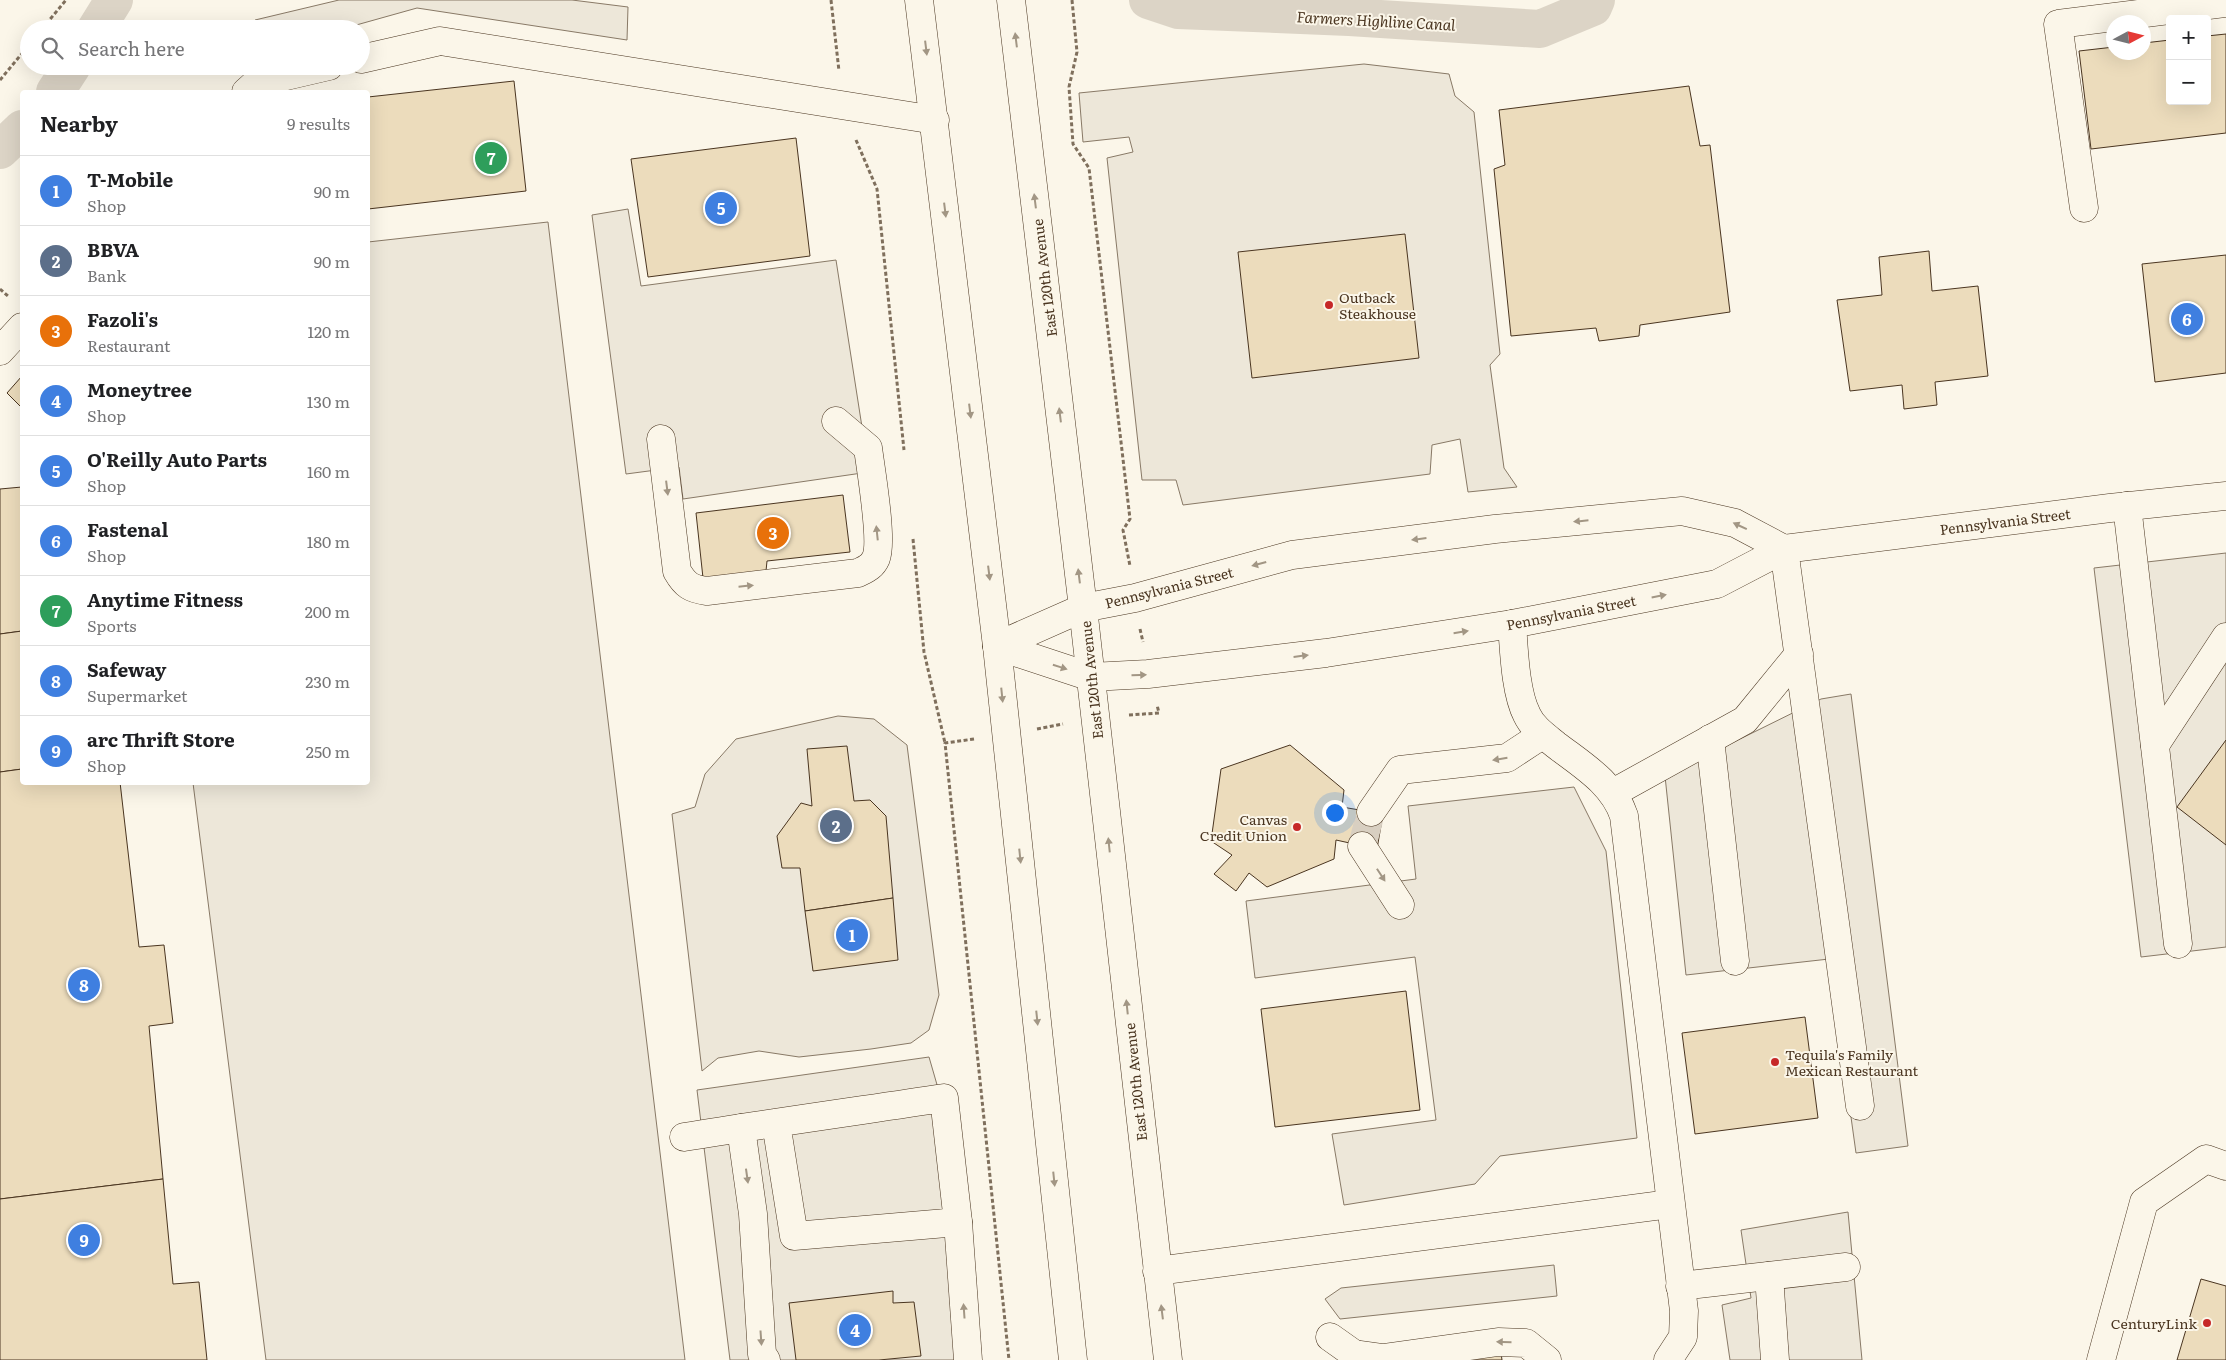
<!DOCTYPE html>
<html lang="en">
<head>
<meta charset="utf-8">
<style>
	:root { --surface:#fff; --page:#f6f6f6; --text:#202124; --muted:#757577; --line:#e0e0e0; --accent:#c62828 }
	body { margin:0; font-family:Literata,serif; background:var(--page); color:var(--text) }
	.controls { position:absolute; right:15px; top:15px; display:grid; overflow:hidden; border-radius:5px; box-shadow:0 5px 20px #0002 }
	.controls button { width:45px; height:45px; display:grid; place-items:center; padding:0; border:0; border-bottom:1px solid var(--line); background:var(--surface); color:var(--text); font:25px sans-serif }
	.compass { position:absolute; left:2106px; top:15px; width:45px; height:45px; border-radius:50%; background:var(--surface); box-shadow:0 5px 20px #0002; rotate:83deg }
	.you { position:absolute; left:1334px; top:812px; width:18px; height:18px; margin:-12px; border:4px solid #fff; border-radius:50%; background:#1a73e8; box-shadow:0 0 0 8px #1a73e833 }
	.badge { display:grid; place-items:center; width:32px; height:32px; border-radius:50%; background:var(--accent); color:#fff; font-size:16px; font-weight:700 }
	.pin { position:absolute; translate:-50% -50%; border:2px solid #fff; box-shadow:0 1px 5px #0006 }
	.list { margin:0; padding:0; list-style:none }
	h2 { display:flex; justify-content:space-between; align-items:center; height:65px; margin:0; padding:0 20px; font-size:21px }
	h2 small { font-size:16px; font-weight:400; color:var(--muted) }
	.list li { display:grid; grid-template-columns:32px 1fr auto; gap:15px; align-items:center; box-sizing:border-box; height:70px; padding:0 20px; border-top:1px solid var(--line) }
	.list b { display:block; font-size:19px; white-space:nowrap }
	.list p { margin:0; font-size:16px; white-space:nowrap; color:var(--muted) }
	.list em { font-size:16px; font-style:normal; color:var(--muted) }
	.icon { flex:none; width:28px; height:28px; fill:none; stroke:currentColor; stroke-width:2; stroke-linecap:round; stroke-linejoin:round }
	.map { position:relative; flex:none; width:2226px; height:1360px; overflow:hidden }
	.search { position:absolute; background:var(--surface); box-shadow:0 5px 20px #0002; left:20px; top:20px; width:350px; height:55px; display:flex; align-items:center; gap:12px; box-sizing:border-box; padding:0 18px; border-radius:28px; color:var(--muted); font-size:19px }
	.panel { position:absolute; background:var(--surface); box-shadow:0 5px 20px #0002; left:20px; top:90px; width:350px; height:695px; border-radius:5px }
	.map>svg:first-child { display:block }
	.parking { fill:#ede7d9; stroke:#887966 }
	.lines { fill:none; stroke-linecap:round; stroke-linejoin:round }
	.canal { stroke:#dcd4c6; stroke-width:38 }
	.building { fill:#ecdcbc; stroke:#4a3520 }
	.minor-tunnel { stroke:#d8cfc1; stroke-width:28; stroke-dasharray:28 14; stroke-linecap:butt }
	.minor-casing { stroke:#4a3520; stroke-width:29 }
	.major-casing { stroke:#4a3520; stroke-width:29 }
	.path { stroke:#7f6f5c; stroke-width:3; stroke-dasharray:4 2.5; stroke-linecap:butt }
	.minor { stroke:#fbf6e9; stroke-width:28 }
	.major { stroke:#fbf6e9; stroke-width:28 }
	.oneway { fill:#a29684 }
	.poi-dot { fill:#c62828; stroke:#fbf6e9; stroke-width:2 }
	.labels { text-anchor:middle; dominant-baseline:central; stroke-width:4; stroke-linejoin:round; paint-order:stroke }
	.street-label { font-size:14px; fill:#4a3520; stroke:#fbf6e9 }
	.poi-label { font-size:14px; fill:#4a3520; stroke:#fbf6e9; text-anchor:start }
	.water-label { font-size:15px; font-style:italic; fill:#4a3520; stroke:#fbf6e9 }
</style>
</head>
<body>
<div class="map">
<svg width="2226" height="1360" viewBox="0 0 2226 1360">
	<rect width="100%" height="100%" fill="#fbf6e9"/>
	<g class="parking">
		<path d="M339,0H572L628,7L627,40L417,8L342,29H257L255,20Z"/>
		<path d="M1364,64L1449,74L1455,96L1474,112L1500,354L1490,365L1504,468L1517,487L1468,492L1460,439L1432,445L1430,474L1183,505L1176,480H1142L1107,158L1133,152L1129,137L1083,142L1079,93Z"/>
		<path d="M628,209L641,286L836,260L869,472L683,499L679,467L626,474L592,215Z"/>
		<path d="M548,222L685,1360H266L193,783L368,782V242Z"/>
		<path d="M2226,553V947L2141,957L2094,568Z"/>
		<path d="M1851,694L1908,1146L1856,1153L1829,959L1686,975L1665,776L1821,699Z"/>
		<path d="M838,716L874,719L907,745L939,995L929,1030L911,1043L871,1049L799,1057L759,1051L718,1058L702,1071L672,814L695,807L705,774L736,739Z"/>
		<path d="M1574,787L1606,851L1637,1138L1500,1156L1475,1184L1344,1205L1332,1134L1436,1120L1415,957L1255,978L1246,901L1416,879L1408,806Z"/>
		<path d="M929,1057L942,1102L971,1360H730L697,1090Z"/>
		<path d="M1848,1212L1862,1360H1730L1722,1305L1751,1298L1741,1230Z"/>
		<path d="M1554,1265L1557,1296L1340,1319L1325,1299L1341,1288Z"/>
	</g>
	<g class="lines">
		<g class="canal">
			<path d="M1148,0L1178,10L1349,17L1540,29L1593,7L1596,0"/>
			<path d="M96,29L114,0"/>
			<path d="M55,92L72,66"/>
			<path d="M0,150L22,129"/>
		</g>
	</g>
	<g class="building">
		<path d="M2226,34V133L2091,149L2079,51L2114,47V52H2144V43L2170,40V101H2207V36Z"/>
		<path d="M514,81L526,191L368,209V97Z"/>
		<path d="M1689,86L1700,146L1710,145L1730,312L1640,325L1639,336L1599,341L1596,328L1511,336L1494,169L1505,165L1499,110Z"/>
		<path d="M796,138L810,256L648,277L631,159Z"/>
		<path d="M1405,234L1419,358L1252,378L1238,252Z"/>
		<path d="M1929,251L1932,291L1978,286L1988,376L1935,382L1937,405L1904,409L1902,385L1850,391L1837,300L1882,295L1879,257Z"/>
		<path d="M2226,255V373L2155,382L2142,264Z"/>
		<path d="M22,376V408L7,393Z"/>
		<path d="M22,487V631L0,634V489Z"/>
		<path d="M843,495L850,552L767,561L766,571L703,578L696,513Z"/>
		<path d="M22,631V769L0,772V634Z"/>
		<path d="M2226,740V845L2177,807Z"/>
		<path d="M1290,745L1344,790L1342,807L1383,814L1377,849L1336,840L1334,859L1267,887L1249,873L1236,891L1214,874L1232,855L1211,841L1221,769Z"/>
		<path d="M847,746L854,801L870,800L886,816L893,898L805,911L800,868H782L777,836L801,803L812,806L807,749Z"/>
		<path d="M22,769V782H120L139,947L164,945L173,1023L149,1026L163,1179L0,1199V772Z"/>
		<path d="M893,898L898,960L813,971L805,911Z"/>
		<path d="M1406,991L1420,1110L1275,1127L1261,1009Z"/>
		<path d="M1805,1017L1818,1118L1695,1134L1682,1033Z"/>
		<path d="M163,1179L173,1284L199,1282L207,1360H0V1199Z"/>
		<path d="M2201,1279L2226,1286V1360H2177Z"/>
		<path d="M893,1291V1303L914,1302L921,1356L879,1360H796L789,1303Z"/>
		<path d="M1501,1353L1502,1360H1447Z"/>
	</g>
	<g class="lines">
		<path class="minor-tunnel" d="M1362,846L1371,812"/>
		<g class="minor-casing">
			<g id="minor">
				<path d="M361,59L440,41L935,120"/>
				<path d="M246,92L256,83L329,66"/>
				<path d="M2084,208L2058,24L2226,3"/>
				<path d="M0,351L22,327"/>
				<path d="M661,439L677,571C685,585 691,589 707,591L858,573C866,569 872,567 876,558C883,541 871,471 868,448L836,421"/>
				<path d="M2127,506L2178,944"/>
				<path d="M1784,549L1860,1106"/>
				<path d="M1512,624C1514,649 1515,692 1527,715C1533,728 1545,736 1556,745C1582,765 1613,783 1624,816L1684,1311L1683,1337L1668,1360"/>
				<path d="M997,646L1091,677L1148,674L1326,653L1512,624L1717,584L1784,549L2110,508L2226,496"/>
				<path d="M997,646L1083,608L1135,598L1292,555L1495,529L1682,511L1735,523L1784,549"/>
				<path d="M1710,739L1735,961"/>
				<path d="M2155,745L2226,637"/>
				<path d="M1613,793L1745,720L1799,654"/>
				<path d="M1371,812L1400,770L1507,758L1542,735"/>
				<path d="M1362,846L1400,905"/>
				<path d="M741,1128L753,1214L762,1354L766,1360"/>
				<path d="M684,1137C771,1123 857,1111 944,1098L958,1222L794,1236L776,1123"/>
				<path d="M958,1222L968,1360"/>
				<path d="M1157,1271L1670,1204"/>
				<path d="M1769,1276L1775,1360"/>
				<path d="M1680,1286L1846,1267"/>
				<path d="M1330,1337L1354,1354L1383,1358L1498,1342L1526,1343L1547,1360"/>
				<path d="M2101,1360L2144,1202L2206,1159L2226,1166"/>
			</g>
		</g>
		<g class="major-casing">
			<g id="major">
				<path d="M919,0L997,646L1073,1360"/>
				<path d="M1011,0L1083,608L1168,1360"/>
			</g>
		</g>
		<g class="path">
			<path d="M831,0L839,71"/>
			<path d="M1072,0L1077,52L1069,87L1073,144L1089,168L1130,519L1123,530L1130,566"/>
			<path d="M42,29L66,0"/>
			<path d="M0,80L29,45"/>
			<path d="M856,140L877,189L904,450"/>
			<path d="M0,289L9,297"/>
			<path d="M913,539L924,652L945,743"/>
			<path d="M1140,629L1143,642"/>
			<path d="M1129,715L1159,713L1157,705"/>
			<path d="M1037,729L1063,724"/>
			<path d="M974,739L945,743L1009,1360"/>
		</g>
		<use href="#minor" class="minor"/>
		<use href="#major" class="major"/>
	</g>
	<defs><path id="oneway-solid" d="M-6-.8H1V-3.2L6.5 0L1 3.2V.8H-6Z" transform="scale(1.25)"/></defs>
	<g class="oneway">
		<use href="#oneway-solid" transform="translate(1016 40) rotate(-97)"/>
		<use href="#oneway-solid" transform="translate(926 48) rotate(83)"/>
		<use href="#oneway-solid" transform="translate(1035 201) rotate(-97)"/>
		<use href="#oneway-solid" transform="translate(945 210) rotate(83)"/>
		<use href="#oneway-solid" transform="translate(970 411) rotate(83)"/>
		<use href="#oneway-solid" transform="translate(1060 415) rotate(-97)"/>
		<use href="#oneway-solid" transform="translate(667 488) rotate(83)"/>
		<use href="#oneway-solid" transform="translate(1581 521) rotate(174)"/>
		<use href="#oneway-solid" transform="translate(1740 526) rotate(-155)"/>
		<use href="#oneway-solid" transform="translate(877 533) rotate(-96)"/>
		<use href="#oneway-solid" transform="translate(1419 539) rotate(173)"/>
		<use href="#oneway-solid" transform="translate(1259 564) rotate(165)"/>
		<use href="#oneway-solid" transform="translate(989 573) rotate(83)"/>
		<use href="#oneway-solid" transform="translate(1079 576) rotate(-97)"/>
		<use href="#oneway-solid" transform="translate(746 586) rotate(-6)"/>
		<use href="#oneway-solid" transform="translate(1659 596) rotate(-11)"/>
		<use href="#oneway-solid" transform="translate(1461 632) rotate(-9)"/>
		<use href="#oneway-solid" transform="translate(1301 656) rotate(-7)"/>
		<use href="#oneway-solid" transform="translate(1060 667) rotate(18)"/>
		<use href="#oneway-solid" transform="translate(1139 675) rotate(-2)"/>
		<use href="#oneway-solid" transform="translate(1002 695) rotate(84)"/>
		<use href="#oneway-solid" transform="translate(1500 759) rotate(171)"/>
		<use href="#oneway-solid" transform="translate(1109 845) rotate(-96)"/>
		<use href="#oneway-solid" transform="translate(1020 856) rotate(84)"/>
		<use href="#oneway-solid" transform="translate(1381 875) rotate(57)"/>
		<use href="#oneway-solid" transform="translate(1127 1007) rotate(-96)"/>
		<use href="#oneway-solid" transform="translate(1037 1018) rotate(84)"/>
		<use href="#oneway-solid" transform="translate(747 1176) rotate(82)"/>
		<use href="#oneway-solid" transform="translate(1054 1179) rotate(84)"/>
		<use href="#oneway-solid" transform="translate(964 1311) rotate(-94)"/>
		<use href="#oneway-solid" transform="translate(1162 1312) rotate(-97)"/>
		<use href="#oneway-solid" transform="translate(761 1338) rotate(86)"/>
		<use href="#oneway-solid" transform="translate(1504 1342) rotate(-179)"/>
	</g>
	<g class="poi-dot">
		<circle cx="1329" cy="305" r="5"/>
		<circle cx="1297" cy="827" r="5"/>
		<circle cx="1775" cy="1062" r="5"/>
		<circle cx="2207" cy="1323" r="5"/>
	</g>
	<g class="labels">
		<g class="street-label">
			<text transform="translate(1044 278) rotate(-97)">East 120th Avenue</text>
			<text transform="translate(2005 521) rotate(-7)">Pennsylvania Street</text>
			<text transform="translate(1169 587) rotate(-14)">Pennsylvania Street</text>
			<text transform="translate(1571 612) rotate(-11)">Pennsylvania Street</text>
			<text transform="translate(1091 680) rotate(-96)">East 120th Avenue</text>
			<text transform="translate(1135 1082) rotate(-96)">East 120th Avenue</text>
		</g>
		<g class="poi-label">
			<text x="1339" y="297">Outback<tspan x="1339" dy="16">Steakhouse</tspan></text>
			<text x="1287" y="819" text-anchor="end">Canvas<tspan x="1287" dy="16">Credit Union</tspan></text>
			<text x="1785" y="1054">Tequila's Family<tspan x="1785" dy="16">Mexican Restaurant</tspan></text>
			<text x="2197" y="1323" text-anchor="end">CenturyLink</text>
		</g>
		<g class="water-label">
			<text transform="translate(1376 20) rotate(3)">Farmers Highline Canal</text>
		</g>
	</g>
</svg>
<div class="controls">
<button>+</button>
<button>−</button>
</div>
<svg class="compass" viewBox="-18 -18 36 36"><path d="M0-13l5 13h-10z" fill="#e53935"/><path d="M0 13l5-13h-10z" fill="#757577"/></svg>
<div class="you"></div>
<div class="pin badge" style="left:852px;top:935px;background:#3f7fe0">1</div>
<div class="pin badge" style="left:836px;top:826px;background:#5c6f8a">2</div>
<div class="pin badge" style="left:773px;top:533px;background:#e8710a">3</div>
<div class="pin badge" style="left:855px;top:1330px;background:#3f7fe0">4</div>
<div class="pin badge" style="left:721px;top:208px;background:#3f7fe0">5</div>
<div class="pin badge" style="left:2187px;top:319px;background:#3f7fe0">6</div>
<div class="pin badge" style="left:491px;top:158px;background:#2e9e5b">7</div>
<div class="pin badge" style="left:84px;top:985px;background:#3f7fe0">8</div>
<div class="pin badge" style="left:84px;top:1240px;background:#3f7fe0">9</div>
<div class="search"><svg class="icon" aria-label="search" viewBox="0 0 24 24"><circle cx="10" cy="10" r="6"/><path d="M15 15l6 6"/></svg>Search here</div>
<section class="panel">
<h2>Nearby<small>9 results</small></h2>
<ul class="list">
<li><span class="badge" style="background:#3f7fe0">1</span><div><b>T-Mobile</b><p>Shop</p></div><em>90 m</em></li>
<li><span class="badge" style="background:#5c6f8a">2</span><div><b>BBVA</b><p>Bank</p></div><em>90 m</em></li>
<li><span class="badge" style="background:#e8710a">3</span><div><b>Fazoli's</b><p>Restaurant</p></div><em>120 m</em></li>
<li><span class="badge" style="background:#3f7fe0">4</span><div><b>Moneytree</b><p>Shop</p></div><em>130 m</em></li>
<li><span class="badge" style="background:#3f7fe0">5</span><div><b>O'Reilly Auto Parts</b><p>Shop</p></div><em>160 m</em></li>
<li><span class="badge" style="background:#3f7fe0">6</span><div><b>Fastenal</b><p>Shop</p></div><em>180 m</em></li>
<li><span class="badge" style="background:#2e9e5b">7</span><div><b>Anytime Fitness</b><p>Sports</p></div><em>200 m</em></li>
<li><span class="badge" style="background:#3f7fe0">8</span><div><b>Safeway</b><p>Supermarket</p></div><em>230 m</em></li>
<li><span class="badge" style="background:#3f7fe0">9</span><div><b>arc Thrift Store</b><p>Shop</p></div><em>250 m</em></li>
</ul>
</section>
</div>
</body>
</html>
